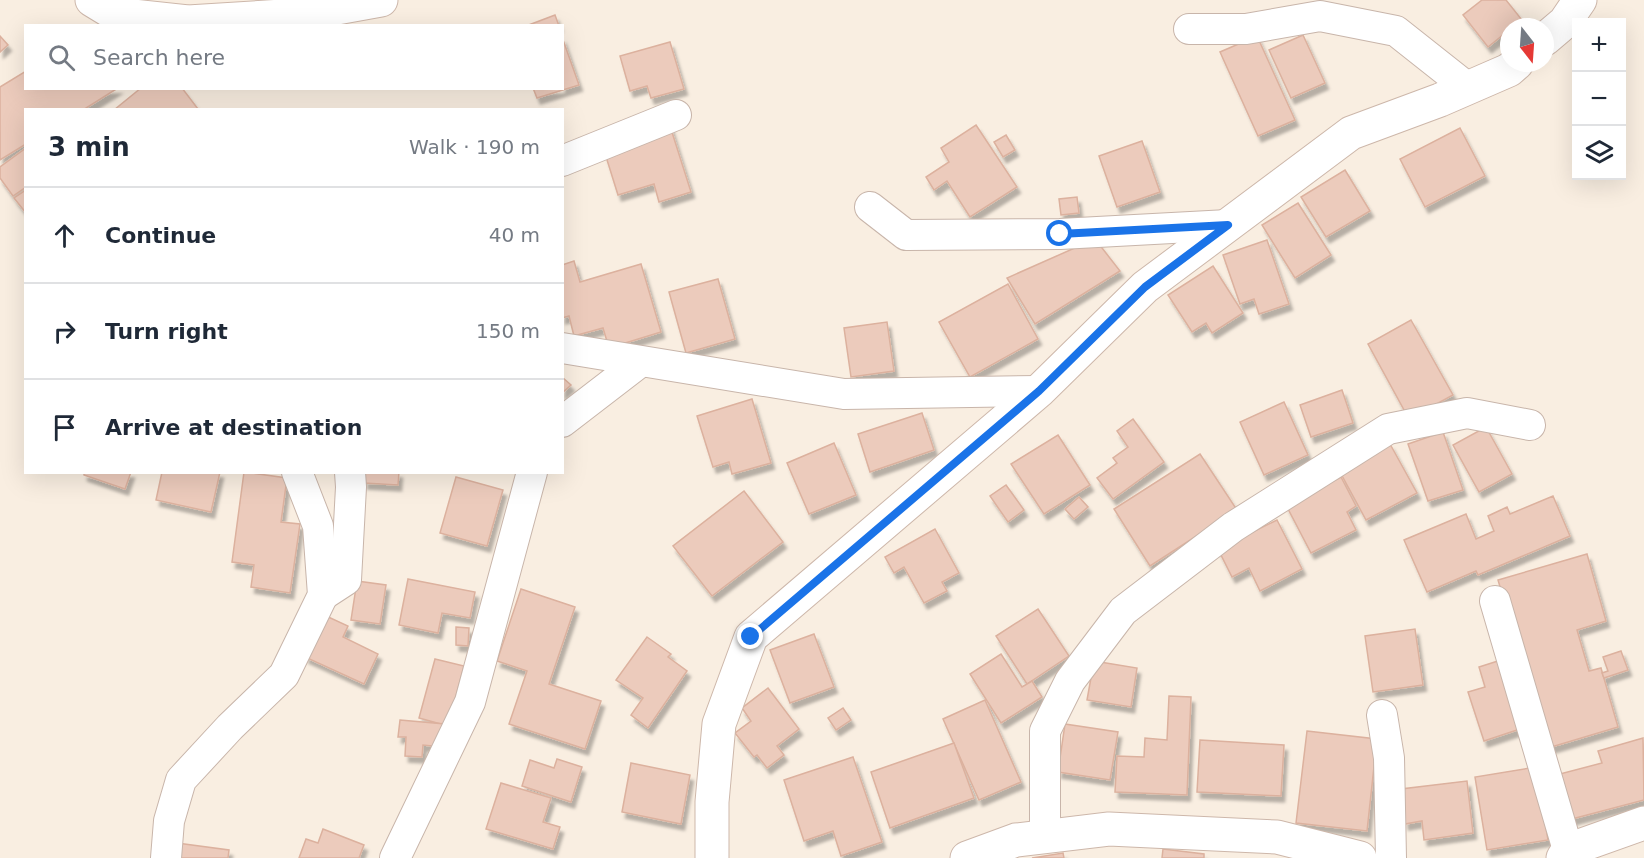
<!DOCTYPE html>
<html lang="en">
<head>
<meta charset="utf-8">
<style>
	:root { --surface:#fff; --page:#f2f2f3; --text:#1f2937; --muted:#747a83; --line:#e0e1e3 }
	body { margin:0; font-family:"DejaVu Sans",sans-serif; background:var(--page); color:var(--text) }
	.controls { position:absolute; right:18px; top:18px; display:grid; overflow:hidden; border-radius:0px; box-shadow:0 6px 24px #0002 }
	.controls button { width:54px; height:54px; display:grid; place-items:center; padding:0; border:0; border-bottom:2px solid var(--line); background:var(--surface); color:var(--text); font:30px sans-serif }
	.compass { position:absolute; left:1500px; top:18px; width:54px; height:54px; border-radius:50%; background:var(--surface); box-shadow:0 6px 24px #0002; rotate:163deg }
	.stop { position:absolute; width:18px; height:18px; margin:-14px; border:4px solid #1a73e8; border-radius:50%; background:#fff }
	.stop.end { background:#1a73e8; border-color:#fff; box-shadow:0 2px 6px #0008 }
	.list { margin:0; padding:0; list-style:none }
	h2 { display:flex; justify-content:space-between; align-items:center; height:78px; margin:0; padding:0 24px; font-size:26px }
	h2 small { font-size:20px; font-weight:400; color:var(--muted) }
	.list li { display:grid; grid-template-columns:39px 1fr auto; gap:18px; align-items:center; box-sizing:border-box; height:96px; padding:0 24px; border-top:2px solid var(--line) }
	.list b { display:block; font-size:22px; white-space:nowrap }
	.list em { font-size:20px; font-style:normal; color:var(--muted) }
	.icon { flex:none; width:33px; height:33px; fill:none; stroke:currentColor; stroke-width:2; stroke-linecap:round; stroke-linejoin:round }
	.map { position:relative; flex:none; width:1644px; height:858px; overflow:hidden }
	.search { position:absolute; background:var(--surface); box-shadow:0 6px 24px #0002; left:24px; top:24px; width:540px; height:66px; display:flex; align-items:center; gap:15px; box-sizing:border-box; padding:0 21px; border-radius:0px; color:var(--muted); font-size:22px }
	.panel { position:absolute; background:var(--surface); box-shadow:0 6px 24px #0002; left:24px; top:108px; width:540px; height:366px; border-radius:0px }
	.map>svg:first-child { display:block }
	.building { fill:#eccbbc; stroke:#dcb19e; stroke-width:1.5; filter:url(#shadow) }
	.lines { fill:none; stroke-linecap:round; stroke-linejoin:round }
	.street-casing { stroke:#c8b5aa; stroke-width:32 }
	.secondary-casing { stroke:#cdb7aa; stroke-width:35 }
	.street { stroke:#fff; stroke-width:30 }
	.secondary { stroke:#fff; stroke-width:33 }
	.route { stroke:#1a73e8; stroke-width:8 }
</style>
</head>
<body>
<div class="map">
<svg width="1644" height="858" viewBox="0 0 1644 858">
	<defs>
		<filter id="shadow"><feDropShadow dx="3.5" dy="6" stdDeviation="1.5" flood-color="#0004"/></filter>
	</defs>
	<rect width="100%" height="100%" fill="#f9eee1"/>
	<g class="building">
		<path d="M1482,0H1506L1522,20L1513,27H1509V30L1488,47L1463,15Z"/>
		<path d="M555,15L559,26H526Z"/>
		<path d="M1303,35L1325,83L1291,98L1269,50Z"/>
		<path d="M0,36L8,45L0,52Z"/>
		<path d="M1257,36L1295,120L1258,136L1220,52Z"/>
		<path d="M562,37L579,85L537,98L533,88H562Z"/>
		<path d="M670,42L684,89L651,98L647,86L630,91L620,56Z"/>
		<path d="M26,71V88H118L83,110H26V144L0,160V87Z"/>
		<path d="M141,88H182L198,109L114,110Z"/>
		<path d="M976,125L1017,187L970,217L947,181L934,190L926,177L949,162L941,148Z"/>
		<path d="M670,126L691,192L659,202L654,184L618,195L603,147Z"/>
		<path d="M1460,128L1485,176L1425,207L1400,159Z"/>
		<path d="M1006,135L1015,150L1003,157L994,142Z"/>
		<path d="M1142,141L1160,192L1117,207L1099,156Z"/>
		<path d="M26,148V187L13,196L0,178V167Z"/>
		<path d="M1345,170L1370,211L1326,237L1301,197Z"/>
		<path d="M26,190V213L14,198Z"/>
		<path d="M1077,197L1079,213L1061,215L1059,199Z"/>
		<path d="M1298,203L1331,255L1295,278L1262,225Z"/>
		<path d="M1095,239L1120,271L1035,324L1007,278Z"/>
		<path d="M1267,240L1289,304L1259,314L1254,299L1240,304L1223,255Z"/>
		<path d="M574,261L580,282L641,264L661,332L609,348L603,328L574,336L569,316L562,318V265Z"/>
		<path d="M1213,266L1243,313L1212,333L1206,323L1192,332L1168,295Z"/>
		<path d="M718,279L735,339L686,353L669,292Z"/>
		<path d="M1008,284L1038,339L970,377L939,322Z"/>
		<path d="M1411,320L1453,395L1409,419L1368,344Z"/>
		<path d="M887,322L894,371L851,377L844,328Z"/>
		<path d="M562,377L571,385L562,393Z"/>
		<path d="M1342,390L1353,423L1311,437L1300,405Z"/>
		<path d="M752,399L771,463L732,474L729,462L713,467L697,416Z"/>
		<path d="M1284,402L1308,455L1264,475L1240,422Z"/>
		<path d="M922,413L934,450L870,472L858,434Z"/>
		<path d="M1133,419L1164,462L1113,499L1097,478L1117,463L1113,458L1128,447L1117,431Z"/>
		<path d="M1486,427L1512,474L1479,492L1453,445Z"/>
		<path d="M1443,432L1463,490L1428,501L1408,444Z"/>
		<path d="M1058,435L1090,485L1044,514L1011,464Z"/>
		<path d="M834,443L856,495L809,514L787,463Z"/>
		<path d="M1390,444L1417,493L1366,520L1340,472Z"/>
		<path d="M1200,454L1237,510L1150,566L1114,509Z"/>
		<path d="M84,472H131L125,489L84,475Z"/>
		<path d="M162,472H220L211,512L156,500Z"/>
		<path d="M244,472L287,478L281,522L300,524L290,593L251,587L254,565L232,562Z"/>
		<path d="M365,472H399L398,485L364,483Z"/>
		<path d="M456,477L503,490L487,546L440,533Z"/>
		<path d="M1341,477L1356,506L1347,512L1356,530L1311,553L1286,505Z"/>
		<path d="M1006,485L1024,510L1008,522L990,496Z"/>
		<path d="M744,491L783,542L712,596L673,546Z"/>
		<path d="M1553,496L1570,536L1478,575L1476,571L1427,592L1404,540L1466,514L1476,539L1494,531L1488,516L1507,507L1510,514Z"/>
		<path d="M1079,497L1088,507L1074,519L1065,509Z"/>
		<path d="M1277,520L1302,569L1260,591L1249,568L1232,577L1218,549Z"/>
		<path d="M935,529L959,573L942,582L947,591L924,603L904,567L894,573L885,557Z"/>
		<path d="M1587,554L1606,621L1577,630L1589,671L1601,668L1618,727L1548,748L1498,580Z"/>
		<path d="M408,579L475,592L470,618L442,613L438,633L399,625Z"/>
		<path d="M357,581L386,585L380,624L351,620Z"/>
		<path d="M521,589L575,607L549,684L601,701L585,749L509,724L527,671L497,661Z"/>
		<path d="M1038,609L1069,656L1027,684L996,636Z"/>
		<path d="M324,615L348,626L343,637L378,654L364,684L305,657Z"/>
		<path d="M456,627L469,628L468,646L456,645Z"/>
		<path d="M1415,629L1423,685L1373,692L1365,636Z"/>
		<path d="M814,634L834,687L790,703L770,650Z"/>
		<path d="M647,637L671,654L668,657L687,671L648,728L631,715L643,698L616,680Z"/>
		<path d="M1621,651L1628,670L1604,678L1602,673L1608,671L1603,657Z"/>
		<path d="M1001,654L1022,687L1032,681L1042,697L1001,723L970,674Z"/>
		<path d="M435,659L464,666L448,726L419,718Z"/>
		<path d="M1501,660L1523,728L1484,741L1468,692L1485,687L1479,667Z"/>
		<path d="M1094,661L1137,668L1131,707L1087,700Z"/>
		<path d="M768,688L799,729L777,746L784,755L767,768L757,755L754,757L735,733L751,721L742,708Z"/>
		<path d="M1169,696L1191,697L1187,795L1115,792L1117,756L1144,757L1145,738L1167,740Z"/>
		<path d="M985,700L1021,782L979,800L943,719Z"/>
		<path d="M843,708L851,720L836,730L828,718Z"/>
		<path d="M400,720L445,724L443,747L423,745L422,757L405,756L406,737H398Z"/>
		<path d="M1065,724L1118,732L1110,780L1058,772Z"/>
		<path d="M1307,731L1377,739L1367,831L1296,823Z"/>
		<path d="M1643,738L1644,800L1568,820L1556,775L1602,763L1598,751Z"/>
		<path d="M1200,740L1284,745L1281,796L1197,792Z"/>
		<path d="M954,743L974,798L890,828L871,772Z"/>
		<path d="M853,757L882,842L841,856L833,831L804,841L784,780Z"/>
		<path d="M557,759L582,767L571,802L522,786L530,760L554,768Z"/>
		<path d="M631,763L690,775L681,824L622,812Z"/>
		<path d="M1536,767L1548,840L1487,850L1475,777Z"/>
		<path d="M1467,781L1473,833L1424,840L1422,821L1405,824L1401,789Z"/>
		<path d="M501,783L551,798L543,822L560,827L553,849L486,829Z"/>
		<path d="M323,829L364,845L359,858H299L306,839L318,843Z"/>
		<path d="M177,843L229,850L228,858H175Z"/>
		<path d="M1163,849L1204,854V858H1162Z"/>
		<path d="M1063,853L1064,858H1032Z"/>
	</g>
	<g class="lines">
		<g class="street-casing">
			<g id="street">
				<path d="M1189,29H1246L1320,16L1396,31L1468,88"/>
				<path d="M562,161L676,115"/>
				<path d="M870,207L906,235L1060,234L1228,225"/>
				<path d="M562,348L844,394L1039,391"/>
				<path d="M562,422L640,362"/>
				<path d="M323,595L346,580L351,487L350,472"/>
				<path d="M1495,601L1568,850"/>
				<path d="M1382,715L1389,758L1391,858"/>
				<path d="M1045,837V731L1070,681L1123,611L1233,527L1388,429L1467,413L1530,425"/>
				<path d="M166,858L169,821L181,780L230,727L284,675L323,595L318,526L297,472"/>
				<path d="M395,858L470,702L532,472"/>
			</g>
		</g>
		<g class="secondary-casing">
			<g id="secondary">
				<path d="M92,0L115,14L188,22L298,15L381,0"/>
				<path d="M1545,39L1565,22L1580,0"/>
				<path d="M712,858V802L719,724L751,637L1039,391L1145,287L1228,225L1351,133L1440,100L1509,70L1517,63"/>
				<path d="M967,858L1016,840L1109,829L1277,837L1360,858"/>
				<path d="M1563,858L1568,850L1644,823"/>
			</g>
		</g>
		<use href="#street" class="street"/>
		<use href="#secondary" class="secondary"/>
	</g>
	<g class="lines">
		<path class="route" d="M751,637L1039,391L1145,287L1228,225L1060,234"/>
	</g>
</svg>
<div class="controls">
<button>+</button>
<button>−</button>
<button><svg class="icon" aria-label="layers" viewBox="0 0 24 24"><path d="M12 4l9 5-9 5-9-5zM3 14l9 5 9-5"/></svg></button>
</div>
<svg class="compass" viewBox="-18 -18 36 36"><path d="M0-13l5 13h-10z" fill="#e53935"/><path d="M0 13l5-13h-10z" fill="#747a83"/></svg>
<div class="stop" style="left:1060px;top:234px"></div>
<div class="stop end" style="left:751px;top:637px"></div>
<div class="search"><svg class="icon" aria-label="search" viewBox="0 0 24 24"><circle cx="10" cy="10" r="6"/><path d="M15 15l6 6"/></svg>Search here</div>
<section class="panel">
<h2>3 min<small>Walk · 190 m</small></h2>
<ul class="list">
<li><svg class="icon" aria-label="ahead" viewBox="0 0 24 24"><path d="M12 20V5M6 11l6-6 6 6"/></svg><div><b>Continue</b></div><em>40 m</em></li>
<li><svg class="icon" aria-label="right" viewBox="0 0 24 24"><path d="M7 20v-9h11M14 6l5 5-5 5"/></svg><div><b>Turn right</b></div><em>150 m</em></li>
<li><svg class="icon" aria-label="arrive" viewBox="0 0 24 24"><path d="M6 21V4h12l-3 4 3 4H6"/></svg><div><b>Arrive at destination</b></div></li>
</ul>
</section>
</div>
</body>
</html>
